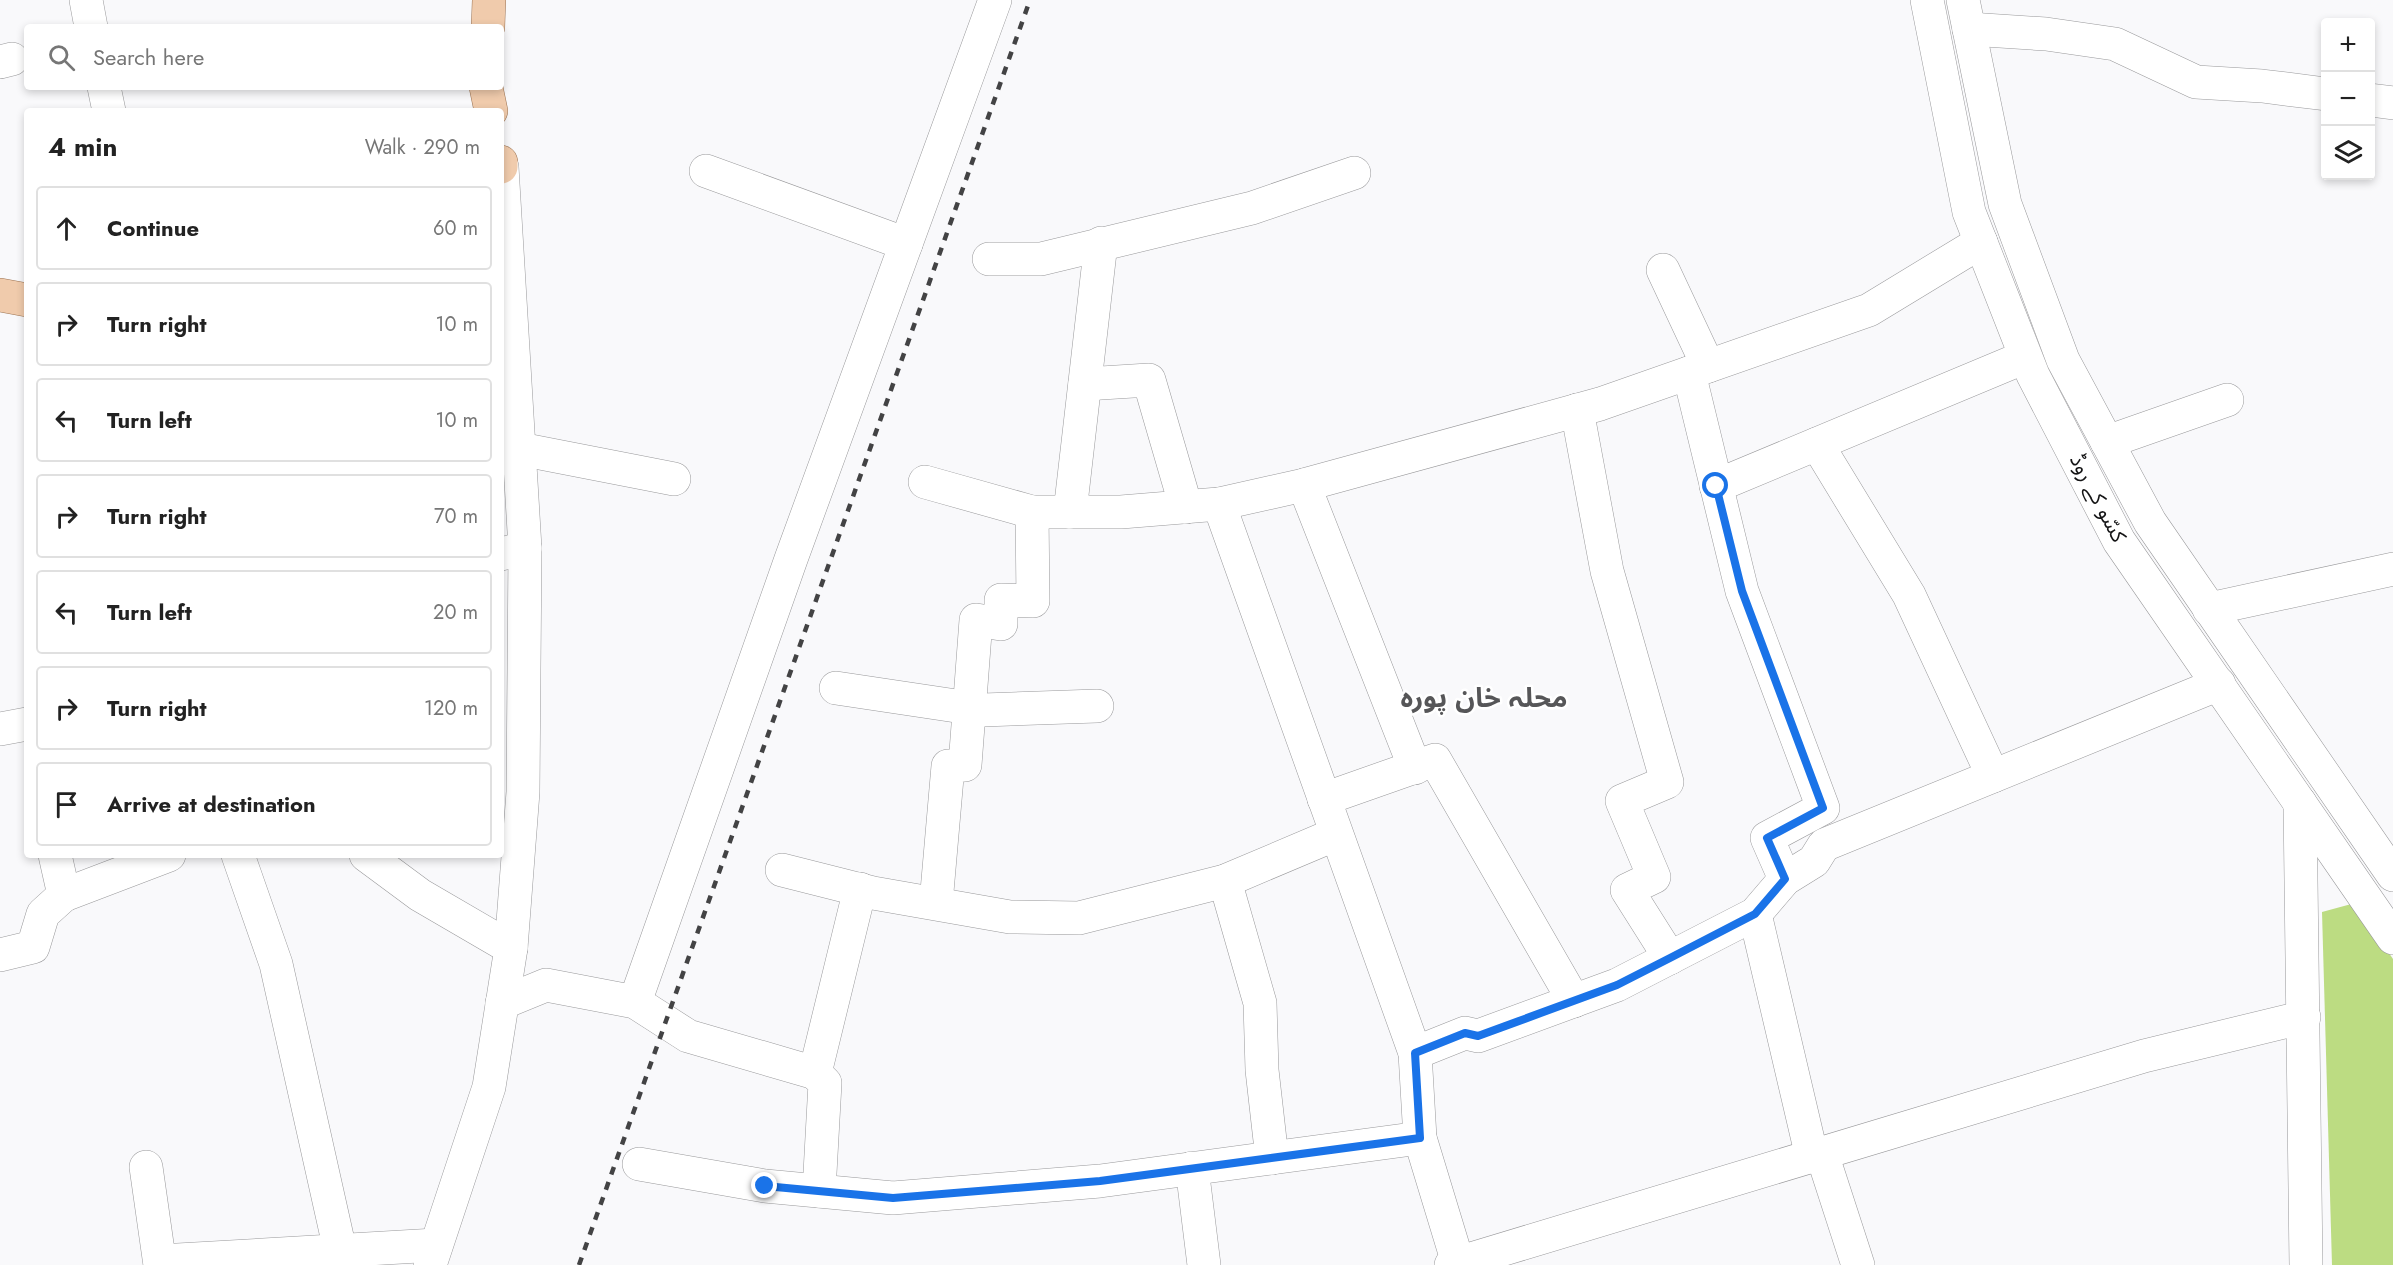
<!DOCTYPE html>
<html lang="en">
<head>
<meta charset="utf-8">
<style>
	:root { --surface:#fff; --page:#f2f2f2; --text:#222; --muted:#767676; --line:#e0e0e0 }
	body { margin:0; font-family:Jost,"Noto Sans Arabic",sans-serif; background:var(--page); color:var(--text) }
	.controls { position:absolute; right:18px; top:18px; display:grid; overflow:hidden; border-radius:6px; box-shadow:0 3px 9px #0003 }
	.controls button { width:54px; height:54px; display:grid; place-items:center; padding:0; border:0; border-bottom:2px solid var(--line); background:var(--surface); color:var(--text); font:30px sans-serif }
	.stop { position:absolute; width:18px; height:18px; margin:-14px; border:4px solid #1a73e8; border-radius:50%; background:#fff }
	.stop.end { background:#1a73e8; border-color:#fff; box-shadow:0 2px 6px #0008 }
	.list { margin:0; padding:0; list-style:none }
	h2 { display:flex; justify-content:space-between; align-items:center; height:78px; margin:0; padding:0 24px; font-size:26px }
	h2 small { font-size:20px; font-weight:400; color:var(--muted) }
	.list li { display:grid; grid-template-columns:39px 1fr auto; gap:18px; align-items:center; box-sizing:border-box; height:84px; margin:0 12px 12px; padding:0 12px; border:2px solid var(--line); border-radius:6px }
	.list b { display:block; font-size:22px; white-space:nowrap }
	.list em { font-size:20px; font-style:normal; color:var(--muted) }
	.icon { flex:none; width:33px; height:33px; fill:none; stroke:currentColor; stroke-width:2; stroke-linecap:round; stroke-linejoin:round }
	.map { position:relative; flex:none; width:2393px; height:1265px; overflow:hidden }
	.search { position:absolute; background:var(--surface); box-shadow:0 3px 9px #0003; left:24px; top:24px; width:480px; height:66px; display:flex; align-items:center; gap:15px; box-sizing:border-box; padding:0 21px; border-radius:6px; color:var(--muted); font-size:22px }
	.panel { position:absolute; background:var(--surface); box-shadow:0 3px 9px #0003; left:24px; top:108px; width:480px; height:750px; border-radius:6px }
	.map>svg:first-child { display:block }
	.green { fill:#bcdc82 }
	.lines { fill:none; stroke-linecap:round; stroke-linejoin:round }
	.street-casing { stroke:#99999b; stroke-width:34 }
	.secondary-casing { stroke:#99999b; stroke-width:34 }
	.primary-casing { stroke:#9c7453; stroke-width:34 }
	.street { stroke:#fff; stroke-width:33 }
	.secondary { stroke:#fff; stroke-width:33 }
	.primary { stroke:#f0cbac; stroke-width:33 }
	.rail { stroke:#434344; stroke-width:4.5; stroke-dasharray:8 8; stroke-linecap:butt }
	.route { stroke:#1a73e8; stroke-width:8 }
	.labels { text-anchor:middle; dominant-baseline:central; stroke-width:5; stroke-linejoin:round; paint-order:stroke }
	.street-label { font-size:21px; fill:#141415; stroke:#fff }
	.district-label { font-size:27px; font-weight:bold; fill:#565658; stroke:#fff }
</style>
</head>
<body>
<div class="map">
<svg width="2393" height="1265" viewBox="0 0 2393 1265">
	<rect width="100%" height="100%" fill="#f9f9fb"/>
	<path class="green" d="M2355,903L2393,959V1265H2332L2322,912Z"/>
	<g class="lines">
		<g class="street-casing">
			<g id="street">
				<path d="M86,0L91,27"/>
				<path d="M1969,29L2046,34L2115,44L2196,82L2262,86L2326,94"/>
				<path d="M0,62L12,59"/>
				<path d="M104,87L109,111"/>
				<path d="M2370,100L2393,103"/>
				<path d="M706,171L906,244"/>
				<path d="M989,259H1041L1252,208L1354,173"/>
				<path d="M1663,270L1708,366"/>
				<path d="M1689,373L1742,591L1823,808L1767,838L1785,879"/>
				<path d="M1085,384L1149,380L1186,507"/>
				<path d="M1577,410L1607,571L1667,782L1622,801L1654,877L1627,890L1670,958"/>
				<path d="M2107,442L2227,400"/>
				<path d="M1817,444L1909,595L1993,776"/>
				<path d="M520,449L674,479"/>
				<path d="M925,482L1032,512H1121L1219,504L1304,485L1600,404L1869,310L1981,242"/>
				<path d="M1304,485L1415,768"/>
				<path d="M1716,486L2025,357"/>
				<path d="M1219,504L1415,1053L1420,1138L1458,1263"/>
				<path d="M1070,512L1101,243"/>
				<path d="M501,554L525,548"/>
				<path d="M2209,609L2393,569"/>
				<path d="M836,688L983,710L1097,706"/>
				<path d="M0,729L27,724"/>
				<path d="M1324,799L1435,760L1574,1001"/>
				<path d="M2300,803L2306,1265"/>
				<path d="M238,855L276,964L340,1250"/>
				<path d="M366,855L420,895L511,948"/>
				<path d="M782,870L873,893L1010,917L1079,918L1225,881L1336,834"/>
				<path d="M1225,881L1260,1003L1262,1070L1272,1158"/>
				<path d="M64,895L169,855"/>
				<path d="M936,903L948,766L965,765L976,620L1001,624V600L1033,601L1032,512"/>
				<path d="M1755,914L1812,1157"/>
				<path d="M0,955L33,947L43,914L64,895L55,855"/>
				<path d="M635,1002L791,559L995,0"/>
				<path d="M502,1003L546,985L635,1002L688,1036L815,1073"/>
				<path d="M1415,1053L1465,1033L1478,1036L1617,985L1755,914L1785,879L1814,861L1824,845L2219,684"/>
				<path d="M1822,1154L1858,1265"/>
				<path d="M639,1164L765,1186L893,1198L1100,1181L1420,1138"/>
				<path d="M146,1167L160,1265"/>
				<path d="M1192,1168L1204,1265"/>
				<path d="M819,1191L825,1083L815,1073L860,889"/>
				<path d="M160,1261L436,1245"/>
				<path d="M1451,1265L2144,1056L2304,1017"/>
			</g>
		</g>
		<g class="secondary-casing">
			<g id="secondary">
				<path d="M1927,0L1969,212L2033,375L2119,541L2393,938"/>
				<path d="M1963,0L2005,204L2063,360L2150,522L2393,875"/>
				<path d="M430,1265L489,1087L511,948L523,792L525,548L502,167"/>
			</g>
		</g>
		<g class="primary-casing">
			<g id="primary">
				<path d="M488,27L489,0"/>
				<path d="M486,87L491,111"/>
				<path d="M501,162V167"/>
				<path d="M0,295L27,300"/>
			</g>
		</g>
		<use href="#street" class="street"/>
		<use href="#secondary" class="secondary"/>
		<use href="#primary" class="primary"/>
		<path class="rail" d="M579,1265L1030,0"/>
	</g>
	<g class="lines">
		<path class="route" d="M765,1186L893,1198L1100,1181L1420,1138L1415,1053L1465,1033L1478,1036L1617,985L1670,958L1755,914L1785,879L1767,838L1823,808L1742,591L1716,486"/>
	</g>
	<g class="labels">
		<g class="street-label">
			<text transform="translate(2098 498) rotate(62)">کسّو کے روڈ</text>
		</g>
		<g class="district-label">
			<text x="1484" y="697">محلہ خان پورہ</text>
		</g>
	</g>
</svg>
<div class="controls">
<button>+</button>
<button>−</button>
<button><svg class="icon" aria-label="layers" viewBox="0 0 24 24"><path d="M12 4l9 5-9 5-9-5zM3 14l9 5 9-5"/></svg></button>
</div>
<div class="stop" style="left:1716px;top:486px"></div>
<div class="stop end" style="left:765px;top:1186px"></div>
<div class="search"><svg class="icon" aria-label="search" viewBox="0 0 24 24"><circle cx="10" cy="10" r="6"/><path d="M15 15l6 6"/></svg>Search here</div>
<section class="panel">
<h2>4 min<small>Walk · 290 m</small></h2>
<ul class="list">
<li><svg class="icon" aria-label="ahead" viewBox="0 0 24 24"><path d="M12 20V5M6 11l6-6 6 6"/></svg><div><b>Continue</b></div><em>60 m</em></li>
<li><svg class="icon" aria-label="right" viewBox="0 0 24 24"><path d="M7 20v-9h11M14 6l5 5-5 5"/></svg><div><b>Turn right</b></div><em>10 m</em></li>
<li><svg class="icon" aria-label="left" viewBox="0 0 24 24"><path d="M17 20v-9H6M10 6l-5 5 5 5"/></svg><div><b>Turn left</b></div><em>10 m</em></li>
<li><svg class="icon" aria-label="right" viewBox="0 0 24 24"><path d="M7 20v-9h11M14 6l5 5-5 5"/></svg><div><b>Turn right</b></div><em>70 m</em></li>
<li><svg class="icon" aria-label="left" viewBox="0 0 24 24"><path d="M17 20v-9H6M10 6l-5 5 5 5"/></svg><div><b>Turn left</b></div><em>20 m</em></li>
<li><svg class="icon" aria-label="right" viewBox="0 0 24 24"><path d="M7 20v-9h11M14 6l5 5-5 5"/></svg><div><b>Turn right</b></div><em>120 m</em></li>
<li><svg class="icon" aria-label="arrive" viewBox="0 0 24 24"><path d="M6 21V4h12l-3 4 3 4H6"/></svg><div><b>Arrive at destination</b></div></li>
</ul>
</section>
</div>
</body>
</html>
